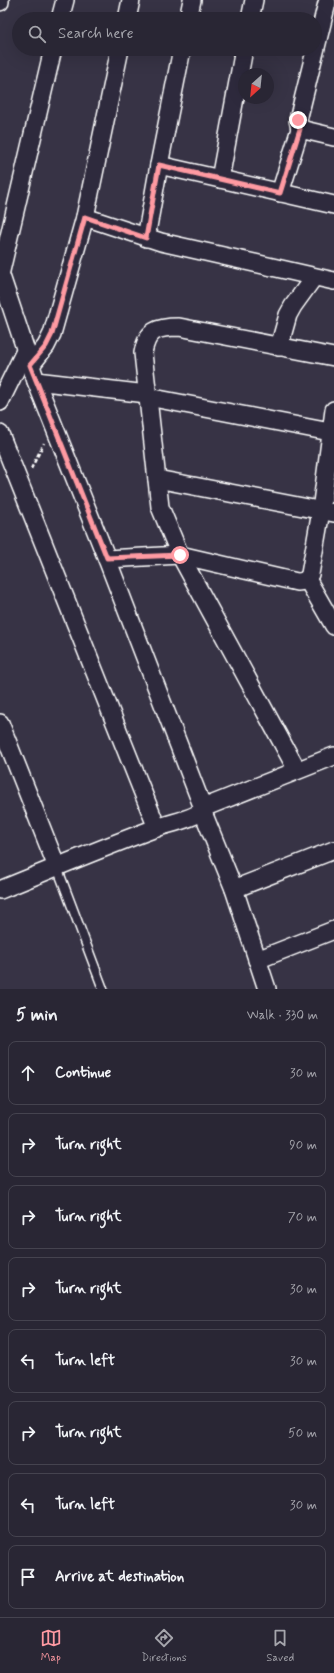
<!DOCTYPE html>
<html lang="en">
<head>
<meta charset="utf-8">
<style>
	:root { --surface:#292634; --page:#312e3c; --text:#f1f3f6; --muted:#a5a5ac; --line:#45434f; --accent:#ff9aa2 }
	body { margin:0; font-family:Mynerve,sans-serif; background:var(--page); color:var(--text) }
	.compass { position:absolute; left:238px; top:68px; width:36px; height:36px; border-radius:50%; background:var(--surface); box-shadow:0 4px 16px #0002; rotate:207deg }
	.stop { position:absolute; width:12px; height:12px; margin:-9px; border:3px solid #ff9aa2; border-radius:50%; background:#fff }
	.stop.end { background:#ff9aa2; border-color:#fff; box-shadow:0 1px 4px #0008 }
	.list { margin:0; padding:0; list-style:none }
	h2 { display:flex; justify-content:space-between; align-items:center; height:52px; margin:0; padding:0 16px; font-size:17px }
	h2 small { font-size:13px; font-weight:400; color:var(--muted) }
	.list li { display:grid; grid-template-columns:26px 1fr auto; gap:12px; align-items:center; box-sizing:border-box; height:64px; margin:0 8px 8px; padding:0 8px; border:1px solid var(--line); border-radius:8px }
	.list b { display:block; font-size:15px; white-space:nowrap }
	.list em { font-size:13px; font-style:normal; color:var(--muted) }
	.icon { flex:none; width:22px; height:22px; fill:none; stroke:currentColor; stroke-width:2; stroke-linecap:round; stroke-linejoin:round }
	.map { position:relative; flex:none; width:334px; height:989px; overflow:hidden }
	.search { position:absolute; background:var(--surface); box-shadow:0 4px 16px #0002; left:12px; right:12px; top:12px; height:44px; display:flex; align-items:center; gap:10px; box-sizing:border-box; padding:0 14px; border-radius:22px; color:var(--muted); font-size:15px }
	.sheet { height:628px; background:var(--surface) }
	nav { display:flex; justify-content:space-around; align-items:center; box-sizing:border-box; height:56px; border-top:1px solid var(--line); background:var(--surface); font-size:11px; color:var(--muted) }
	nav a { display:grid; justify-items:center; gap:2px }
	nav .on { color:var(--accent) }
	.map>svg:first-child { display:block }
	.lines { fill:none; stroke-linecap:round; stroke-linejoin:round }
	.service-casing { stroke:#fff; stroke-width:11 }
	.minor-casing { stroke:#fff; stroke-width:20 }
	.path { stroke:#fff; stroke-width:2.5; stroke-dasharray:4 3; stroke-linecap:butt }
	.service { stroke:#2f2a3d; stroke-width:8 }
	.minor { stroke:#2f2a3d; stroke-width:17 }
	.route { stroke:#ff9aa2; stroke-width:5 }
</style>
</head>
<body>
<div class="map">
<svg width="334" height="989" viewBox="0 0 334 989">
	<rect width="100%" height="100%" fill="#373345"/>
	<filter id="ink" filterUnits="userSpaceOnUse"><feTurbulence type="fractalNoise" baseFrequency=".025" numOctaves="2"/><feDisplacementMap in="SourceGraphic" scale="8" xChannelSelector="R" yChannelSelector="G"/><feConvolveMatrix kernelMatrix="1 2 1 2 8 2 1 2 1" color-interpolation-filters="sRGB"/></filter>
	<g filter="url(#ink)">
		<g class="lines">
			<g class="service-casing">
				<path id="service" d="M57,867L103,989"/>
			</g>
			<g class="minor-casing">
				<g id="minor">
					<path d="M0,2V0"/>
					<path d="M60,19L65,0"/>
					<path d="M127,19L131,0"/>
					<path d="M188,19L192,0"/>
					<path d="M250,19L254,0"/>
					<path d="M300,129L334,137"/>
					<path d="M159,165L334,205"/>
					<path d="M220,179L244,49"/>
					<path d="M280,193L300,129L298,120L327,3"/>
					<path d="M85,217L161,242L334,281"/>
					<path d="M146,238L159,165L182,49"/>
					<path d="M0,273L36,381L107,559L203,808C199,818 167,824 156,828C104,847 52,869 0,890"/>
					<path d="M0,275L53,49"/>
					<path d="M279,347L288,315L293,306L314,277"/>
					<path d="M31,365L46,346L52,334L85,217L120,49"/>
					<path d="M36,381L147,394"/>
					<path d="M148,397L330,432"/>
					<path d="M0,402L25,351"/>
					<path d="M0,434L157,828"/>
					<path d="M157,479L334,513"/>
					<path d="M107,559L180,555L297,582C304,582 307,580 310,574L321,511L334,410"/>
					<path d="M307,579L334,626"/>
					<path d="M0,723L57,867"/>
					<path d="M297,770L180,555L160,507L143,353C147,330 157,327 179,327L334,357"/>
					<path d="M203,808L334,756"/>
					<path d="M202,810L234,889L267,989"/>
					<path d="M234,889L334,850"/>
					<path d="M257,960L334,930"/>
				</g>
			</g>
			<path class="path" d="M31,469L44,443"/>
			<use href="#service" class="service"/>
			<use href="#minor" class="minor"/>
		</g>
	</g>
	<g class="lines" filter="url(#ink)">
		<path class="route" d="M180,555L107,558L30,365L46,346L52,334L85,217L146,238L159,165L280,193L300,129L298,120"/>
	</g>
</svg>
<svg class="compass" viewBox="-18 -18 36 36"><path d="M0-13l5 13h-10z" fill="#e53935"/><path d="M0 13l5-13h-10z" fill="#a5a5ac"/></svg>
<div class="stop" style="left:180px;top:555px"></div>
<div class="stop end" style="left:298px;top:120px"></div>
<div class="search"><svg class="icon" aria-label="search" viewBox="0 0 24 24"><circle cx="10" cy="10" r="6"/><path d="M15 15l6 6"/></svg>Search here</div>
</div>
<section class="sheet">
<h2>5 min<small>Walk · 330 m</small></h2>
<ul class="list">
<li><svg class="icon" aria-label="ahead" viewBox="0 0 24 24"><path d="M12 20V5M6 11l6-6 6 6"/></svg><div><b>Continue</b></div><em>30 m</em></li>
<li><svg class="icon" aria-label="right" viewBox="0 0 24 24"><path d="M7 20v-9h11M14 6l5 5-5 5"/></svg><div><b>Turn right</b></div><em>90 m</em></li>
<li><svg class="icon" aria-label="right" viewBox="0 0 24 24"><path d="M7 20v-9h11M14 6l5 5-5 5"/></svg><div><b>Turn right</b></div><em>70 m</em></li>
<li><svg class="icon" aria-label="right" viewBox="0 0 24 24"><path d="M7 20v-9h11M14 6l5 5-5 5"/></svg><div><b>Turn right</b></div><em>30 m</em></li>
<li><svg class="icon" aria-label="left" viewBox="0 0 24 24"><path d="M17 20v-9H6M10 6l-5 5 5 5"/></svg><div><b>Turn left</b></div><em>30 m</em></li>
<li><svg class="icon" aria-label="right" viewBox="0 0 24 24"><path d="M7 20v-9h11M14 6l5 5-5 5"/></svg><div><b>Turn right</b></div><em>50 m</em></li>
<li><svg class="icon" aria-label="left" viewBox="0 0 24 24"><path d="M17 20v-9H6M10 6l-5 5 5 5"/></svg><div><b>Turn left</b></div><em>30 m</em></li>
<li><svg class="icon" aria-label="arrive" viewBox="0 0 24 24"><path d="M6 21V4h12l-3 4 3 4H6"/></svg><div><b>Arrive at destination</b></div></li>
</ul>
</section>
<nav>
<a class="on"><svg class="icon" aria-label="map" viewBox="0 0 24 24"><path d="M3 6l6-2 6 2 6-2v14l-6 2-6-2-6 2zM9 4v14M15 6v14"/></svg>Map</a>
<a><svg class="icon" aria-label="directions" viewBox="0 0 24 24"><path d="M12 3l9 9-9 9-9-9zM9 14v-3h6M13 9l2 2-2 2"/></svg>Directions</a>
<a><svg class="icon" aria-label="saved" viewBox="0 0 24 24"><path d="M7 4h10v16l-5-4-5 4z"/></svg>Saved</a>
</nav>
</body>
</html>
